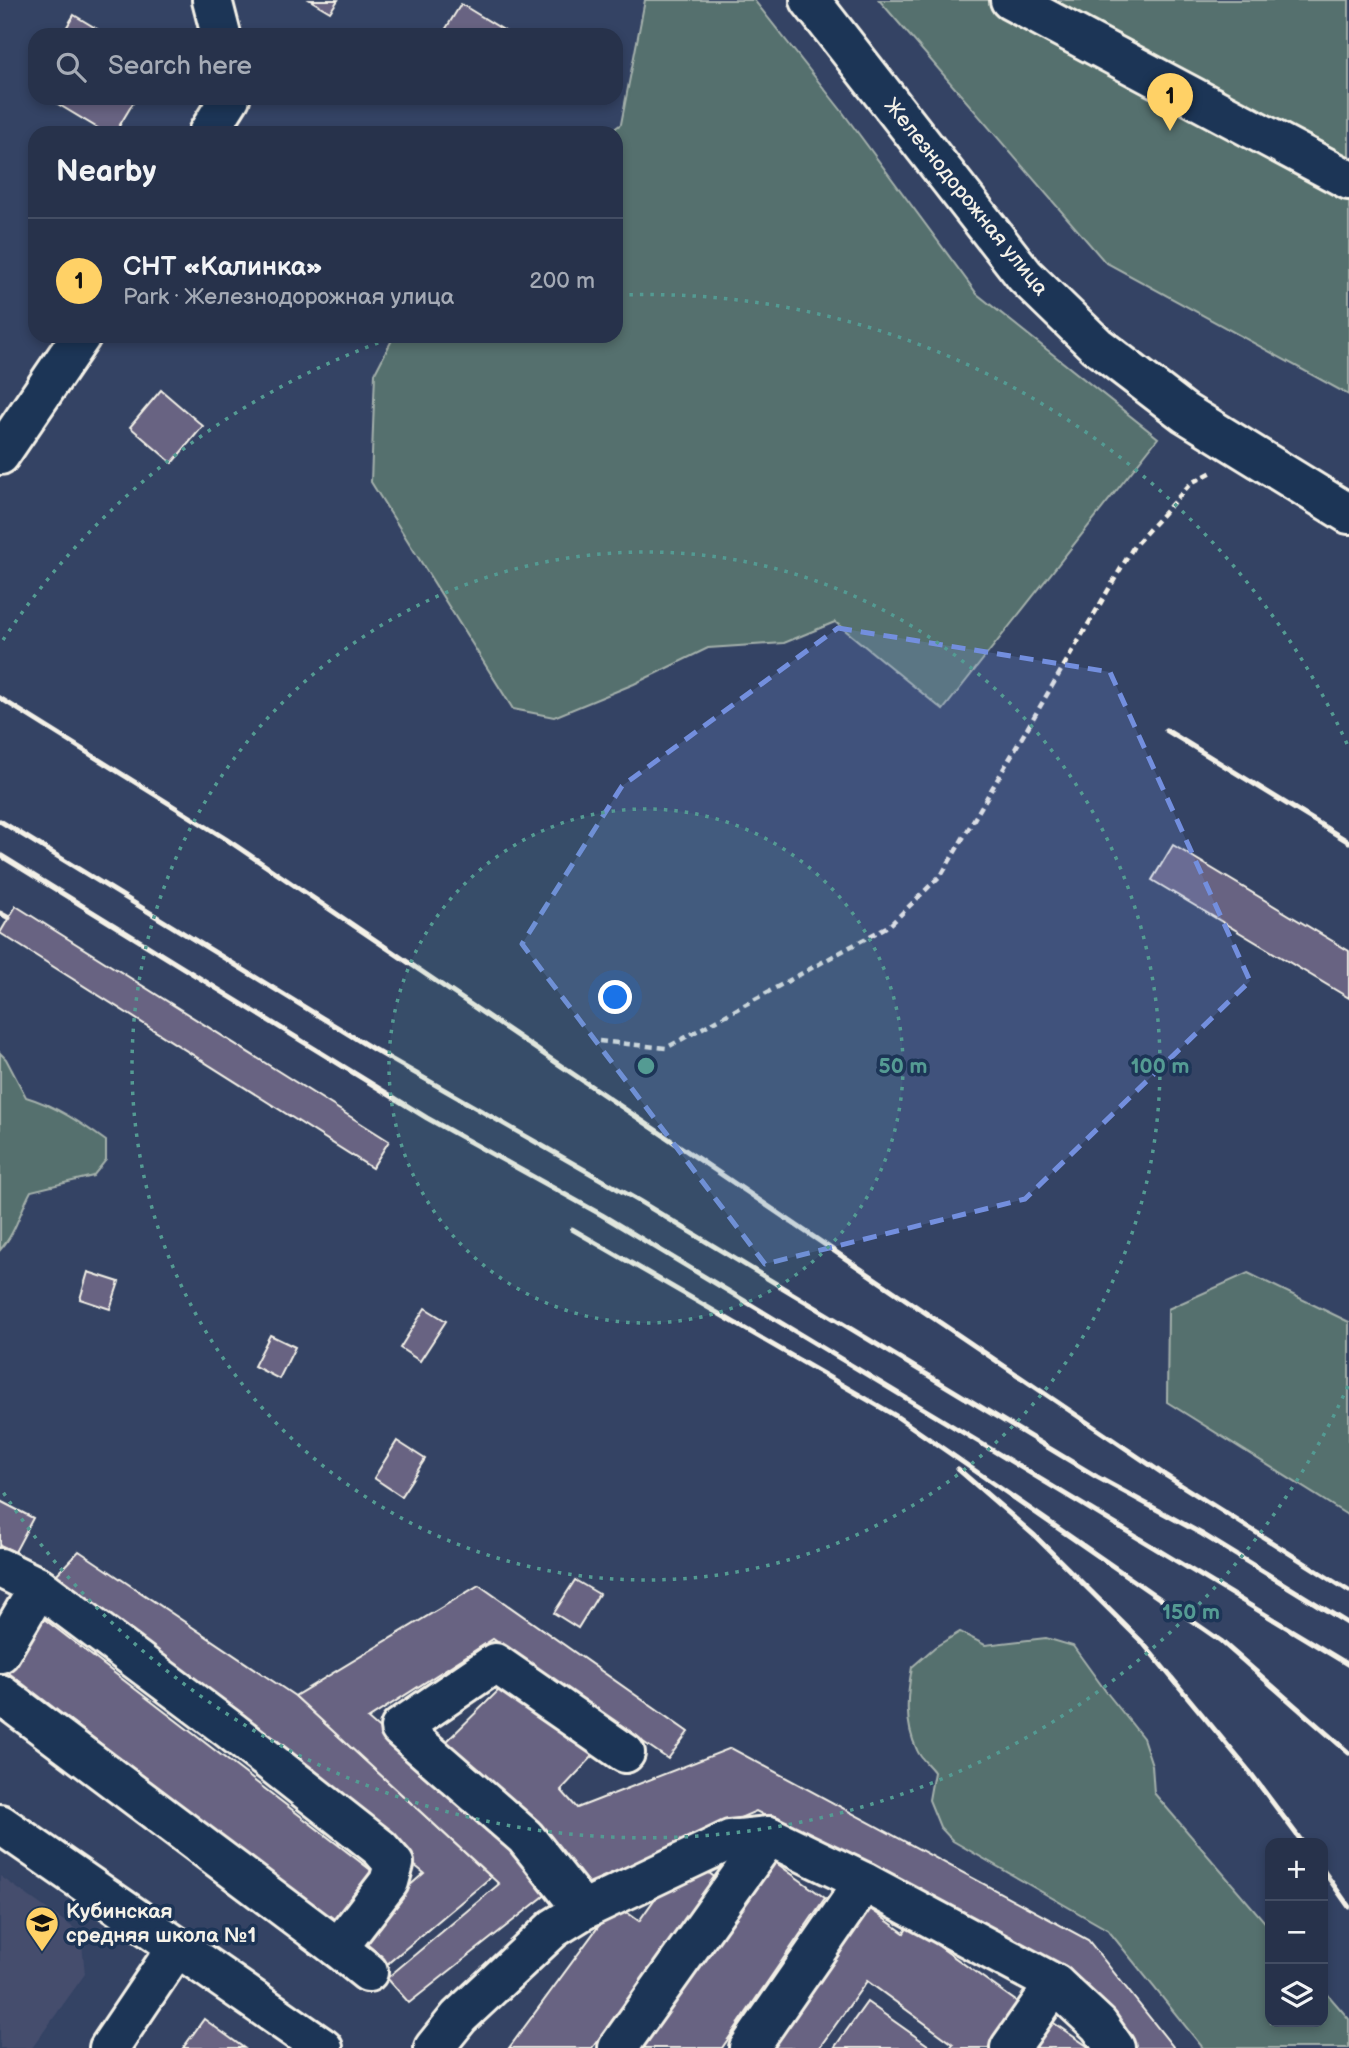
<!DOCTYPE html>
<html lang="en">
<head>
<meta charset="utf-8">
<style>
	:root { --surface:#27324b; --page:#2f3a52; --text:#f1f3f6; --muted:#a4aab5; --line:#434d63; --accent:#ffd166 }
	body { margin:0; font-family:"Balsamiq Sans",sans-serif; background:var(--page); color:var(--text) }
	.controls { position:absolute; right:21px; bottom:21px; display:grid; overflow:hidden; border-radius:14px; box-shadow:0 4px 10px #0003 }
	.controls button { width:63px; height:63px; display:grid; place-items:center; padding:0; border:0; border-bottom:2px solid var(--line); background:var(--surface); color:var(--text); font:35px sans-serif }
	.you { position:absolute; left:616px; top:998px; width:24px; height:24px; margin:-18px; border:5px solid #fff; border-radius:50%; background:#1a73e8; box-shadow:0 0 0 10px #1a73e833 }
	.badge { display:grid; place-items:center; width:46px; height:46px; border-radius:50%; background:var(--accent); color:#111; font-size:23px; font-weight:700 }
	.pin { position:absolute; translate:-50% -58px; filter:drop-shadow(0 2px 4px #0008) }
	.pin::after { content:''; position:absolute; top:37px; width:24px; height:21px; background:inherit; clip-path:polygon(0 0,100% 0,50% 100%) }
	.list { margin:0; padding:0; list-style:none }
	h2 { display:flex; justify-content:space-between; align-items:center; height:91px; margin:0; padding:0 28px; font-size:30px }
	h2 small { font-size:23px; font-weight:400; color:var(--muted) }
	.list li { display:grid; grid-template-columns:46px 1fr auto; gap:21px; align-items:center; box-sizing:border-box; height:126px; padding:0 28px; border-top:2px solid var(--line) }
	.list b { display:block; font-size:26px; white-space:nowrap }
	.list p { margin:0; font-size:23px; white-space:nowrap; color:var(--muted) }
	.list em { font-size:23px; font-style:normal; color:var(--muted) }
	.icon { flex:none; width:38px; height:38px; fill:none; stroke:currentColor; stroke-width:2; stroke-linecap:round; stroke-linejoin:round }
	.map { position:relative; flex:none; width:1349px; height:2048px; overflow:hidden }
	.search { position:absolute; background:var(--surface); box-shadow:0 4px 10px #0003; left:28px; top:28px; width:595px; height:77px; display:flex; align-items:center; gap:18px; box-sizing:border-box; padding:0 24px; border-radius:21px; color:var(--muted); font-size:26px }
	.panel { position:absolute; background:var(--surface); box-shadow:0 4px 10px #0003; left:28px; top:126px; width:595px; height:217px; border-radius:21px }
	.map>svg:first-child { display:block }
	.built { fill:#444d6d }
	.green { fill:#54706e; stroke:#a4b0ab; stroke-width:2 }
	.building { fill:#686482; stroke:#f4f1e8; stroke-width:2 }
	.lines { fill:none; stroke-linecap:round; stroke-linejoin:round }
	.minor-casing { stroke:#f4f1e8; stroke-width:44 }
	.path { stroke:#f4f1e8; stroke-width:4.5; stroke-dasharray:7 5; stroke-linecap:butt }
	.minor { stroke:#1d3557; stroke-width:38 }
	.rail { stroke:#f4f1e8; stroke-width:5 }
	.marked { fill:#738fde; fill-opacity:0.2; stroke:#738fde; stroke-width:5; stroke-dasharray:14 9; stroke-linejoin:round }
	.ring { fill:none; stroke:#549b93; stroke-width:3.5; stroke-dasharray:3.5 7 }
	.labels { text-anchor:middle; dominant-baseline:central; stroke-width:7; stroke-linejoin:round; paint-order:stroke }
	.street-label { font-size:21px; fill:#f4f1e8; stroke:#1d3557 }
	.poi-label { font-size:21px; font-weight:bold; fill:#f4f1e8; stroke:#1d3557; text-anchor:start }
	.centre { fill:#549b93; stroke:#1d3557; stroke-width:3.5 }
	.ring-label { font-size:21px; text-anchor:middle; font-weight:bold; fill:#549b93; stroke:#1d3557; stroke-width:7; stroke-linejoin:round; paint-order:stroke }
</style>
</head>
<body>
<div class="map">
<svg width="1349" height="2048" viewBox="0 0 1349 2048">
	<rect width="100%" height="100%" fill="#344364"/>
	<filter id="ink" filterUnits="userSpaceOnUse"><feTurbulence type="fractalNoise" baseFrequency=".0143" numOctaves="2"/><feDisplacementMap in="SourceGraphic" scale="14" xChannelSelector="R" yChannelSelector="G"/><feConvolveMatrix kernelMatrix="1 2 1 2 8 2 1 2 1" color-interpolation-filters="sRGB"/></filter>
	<g filter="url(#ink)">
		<path class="built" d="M0,1876L81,1933L85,1974L32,2048H0Z"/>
		<g class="green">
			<path d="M645,0H754L841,110L977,294L1158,438L943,710L835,622L784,643L708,648L634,684L554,717L513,709L371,482L375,373L394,336H616V133H609L621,124Z"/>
			<path d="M879,0H1349V395L1105,262Z"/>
			<path d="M0,1053L6,1059L26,1097C56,1106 81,1123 106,1141V1160L93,1176L31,1191C20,1211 16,1233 0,1250Z"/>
			<path d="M1248,1273L1349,1322V1516L1167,1402L1168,1309Z"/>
			<path d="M960,1632L985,1645L1046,1638L1073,1646L1107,1693L1143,1738L1152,1765L1154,1793L1270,1928V2022H1323V1989L1349,2019V2048H1203L1108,1930L953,1841L940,1827L929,1800L934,1772C929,1765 920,1758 917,1750C904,1723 907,1695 912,1667L935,1647Z"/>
		</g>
		<g class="building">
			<path d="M310,0H338L330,12Z"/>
			<path d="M461,4L510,34L509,35H442Z"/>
			<path d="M74,15L107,35H62Z"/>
			<path d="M48,98H136L115,133H106Z"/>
			<path d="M161,390L203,426L172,463L130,427Z"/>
			<path d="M1173,845L1349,951V998L1152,880Z"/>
			<path d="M16,906L389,1141L372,1168L0,933Z"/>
			<path d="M88,1272L119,1282L110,1309L80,1299Z"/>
			<path d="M425,1308L446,1321L420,1361L400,1348Z"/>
			<path d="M270,1335L295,1347L279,1379L254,1366Z"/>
			<path d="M397,1441L425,1459L401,1496L374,1478Z"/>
			<path d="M0,1501L33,1518L15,1552L0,1545Z"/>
			<path d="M79,1551L295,1696L491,1877L380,1970L358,1944L368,1922L424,1873L54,1577Z"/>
			<path d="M575,1580L599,1594L578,1628L554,1613Z"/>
			<path d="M479,1585L688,1732L668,1759L493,1639L368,1719L515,1848L548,1893L409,2003L387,1978L499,1884L295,1696Z"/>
			<path d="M44,1619L372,1871L332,1922L5,1670Z"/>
			<path d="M506,1683L594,1755L561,1790L577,1808L731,1748L1088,1940L1174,2048H1130L1057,1966L756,1811L584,1885L442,1746Z"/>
			<path d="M772,1860L825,1898L722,2048H643Z"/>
			<path d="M696,1863L717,1879L592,2048H509L615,1904L639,1921L659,1893Z"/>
			<path d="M869,1908L904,1933L909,1925L1020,2004L988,2048H950L953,2044L867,1981L819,2048H768Z"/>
			<path d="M867,2002L932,2048H834Z"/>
			<path d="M204,2019L244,2048H183Z"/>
			<path d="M1048,2019L1090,2048H1029Z"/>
		</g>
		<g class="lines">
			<g class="minor-casing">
				<g id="minor">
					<path d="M212,0L221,35"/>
					<path d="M810,0L1025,276L1096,345L1185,413L1349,514"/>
					<path d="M1010,0L1349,180"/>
					<path d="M208,133L230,98"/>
					<path d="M0,455L81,336"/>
					<path d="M0,1568L39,1587L230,1730L380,1848L394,1864L389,1882L338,1948"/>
					<path d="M0,1653L39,1587"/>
					<path d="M0,1694L338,1948L368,1972"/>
					<path d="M0,1824L323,2048"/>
					<path d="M583,1910L525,1837L400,1728L495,1663L625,1753"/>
					<path d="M109,2048L177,1947"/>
					<path d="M434,2048L459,2017L554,1928L583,1910L730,1840L769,1836L864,1882L1055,1984L1099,2025L1115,2048"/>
					<path d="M618,2048L769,1836"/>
					<path d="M749,2048L864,1882"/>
					<path d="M1010,2048L1055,1984"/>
				</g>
			</g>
			<path class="path" d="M599,1041L666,1048L890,925L942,874L1134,546L1191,483L1212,472"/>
			<use href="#minor" class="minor"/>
			<g class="rail">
				<path d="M0,698L226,839L1165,1475L1349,1591"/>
				<path d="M1166,730L1349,842"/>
				<path d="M0,821L373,1049L639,1201L1097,1477L1202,1534L1349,1624"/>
				<path d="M0,855L427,1118L602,1215L1349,1665"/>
				<path d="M0,913L9,918"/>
				<path d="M572,1229L896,1416L1221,1641L1349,1753"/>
				<path d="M958,1469L1035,1536L1142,1642L1249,1771L1303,1843"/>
				<path d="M1323,1870L1349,1907"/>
			</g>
		</g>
	</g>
	<path class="marked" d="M838,628L1110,672L1250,981L1025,1199L765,1264L522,944L622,786Z"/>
	<circle cx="646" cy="1066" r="257" fill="#549b93" fill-opacity=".12"/>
	<g class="ring">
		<circle cx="646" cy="1066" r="257"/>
		<circle cx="646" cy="1066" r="514"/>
		<path d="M1348 1386A771 771 0 0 1 3 1492M3 640A771 771 0 0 1 395 337M619 295A771 771 0 0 1 1348 746"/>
	</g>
	<defs>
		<g id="school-pin" transform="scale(1.75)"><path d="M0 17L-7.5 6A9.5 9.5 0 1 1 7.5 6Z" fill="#ffd166" stroke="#1d3557"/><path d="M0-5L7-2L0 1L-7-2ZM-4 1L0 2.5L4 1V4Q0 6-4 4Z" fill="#111"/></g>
	</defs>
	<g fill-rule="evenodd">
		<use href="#school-pin" x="42" y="1923"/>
	</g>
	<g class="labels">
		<g class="street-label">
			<text transform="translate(966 197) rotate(51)">Железнодорожная улица</text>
		</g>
		<g class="poi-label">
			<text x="66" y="1911">Кубинская<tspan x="66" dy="24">средняя школа №1</tspan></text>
		</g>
	</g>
	<circle cx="646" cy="1066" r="10" class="centre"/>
	<g class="ring-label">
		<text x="903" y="1073">50 m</text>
		<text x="1160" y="1073">100 m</text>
		<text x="1191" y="1619">150 m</text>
	</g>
</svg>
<div class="controls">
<button>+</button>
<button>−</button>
<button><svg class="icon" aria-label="layers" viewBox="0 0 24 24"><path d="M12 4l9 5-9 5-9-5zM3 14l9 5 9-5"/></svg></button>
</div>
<div class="you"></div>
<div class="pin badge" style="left:1170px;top:131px">1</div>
<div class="search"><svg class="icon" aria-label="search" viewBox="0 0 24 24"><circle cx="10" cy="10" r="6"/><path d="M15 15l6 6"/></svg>Search here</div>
<section class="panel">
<h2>Nearby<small></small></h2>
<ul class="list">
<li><span class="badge">1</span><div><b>СНТ «Калинка»</b><p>Park · Железнодорожная улица</p></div><em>200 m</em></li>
</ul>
</section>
</div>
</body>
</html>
